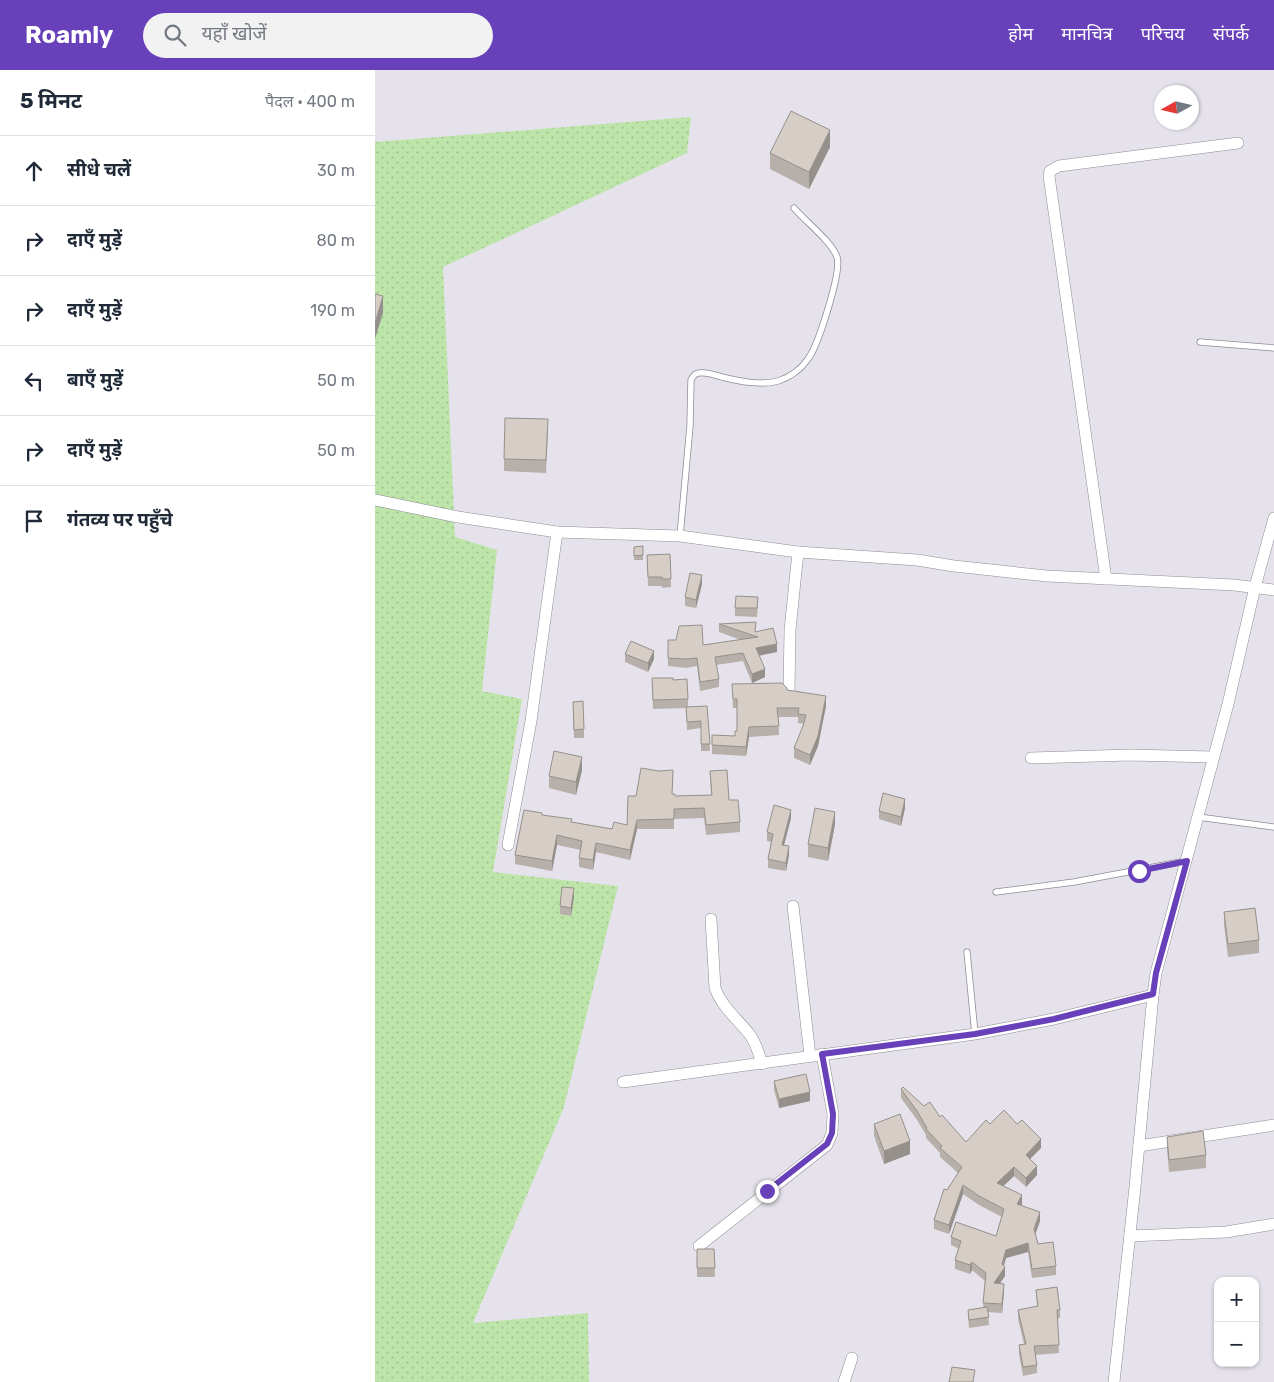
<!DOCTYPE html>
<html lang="hi">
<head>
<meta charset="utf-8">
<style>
	:root { --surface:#fff; --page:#f2f2f3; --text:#1f2937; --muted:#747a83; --line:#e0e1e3; --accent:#6841ba }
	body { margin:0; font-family:Rubik,"Noto Sans Devanagari",sans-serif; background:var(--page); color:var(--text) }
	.controls { position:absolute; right:15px; bottom:15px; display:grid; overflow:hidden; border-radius:10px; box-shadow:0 1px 4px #0004 }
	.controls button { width:45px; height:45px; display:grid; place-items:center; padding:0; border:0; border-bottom:1px solid var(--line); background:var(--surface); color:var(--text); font:25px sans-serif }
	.compass { position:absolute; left:779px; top:15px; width:45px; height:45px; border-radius:50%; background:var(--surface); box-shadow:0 1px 4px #0004; rotate:262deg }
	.stop { position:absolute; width:15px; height:15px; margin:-11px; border:4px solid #6841ba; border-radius:50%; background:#fff }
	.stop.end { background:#6841ba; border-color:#fff; box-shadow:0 1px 5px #0008 }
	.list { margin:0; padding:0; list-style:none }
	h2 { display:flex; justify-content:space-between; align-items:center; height:65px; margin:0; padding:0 20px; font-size:21px }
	h2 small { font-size:16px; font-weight:400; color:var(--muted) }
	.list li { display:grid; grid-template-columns:32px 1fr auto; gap:15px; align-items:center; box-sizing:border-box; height:70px; padding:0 20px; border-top:1px solid var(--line) }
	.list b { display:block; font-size:19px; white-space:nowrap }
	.list em { font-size:16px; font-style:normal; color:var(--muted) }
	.icon { flex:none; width:28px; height:28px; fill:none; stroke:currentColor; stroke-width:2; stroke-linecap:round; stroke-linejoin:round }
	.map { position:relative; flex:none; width:899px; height:1312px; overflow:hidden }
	header { display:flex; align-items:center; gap:30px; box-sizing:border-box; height:70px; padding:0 25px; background:var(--accent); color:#fff }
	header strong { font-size:24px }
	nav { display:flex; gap:28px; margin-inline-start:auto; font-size:18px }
	.search { width:350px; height:45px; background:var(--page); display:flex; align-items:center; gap:12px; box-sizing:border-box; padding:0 18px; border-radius:28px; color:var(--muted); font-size:19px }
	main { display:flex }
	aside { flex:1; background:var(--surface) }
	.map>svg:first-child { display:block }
	.grass { fill:url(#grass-dots) }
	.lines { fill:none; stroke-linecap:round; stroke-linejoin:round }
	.service-casing { stroke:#8e8b94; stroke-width:7 }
	.minor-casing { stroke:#8e8b94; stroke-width:12 }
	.service { stroke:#fff; stroke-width:5.5 }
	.minor { stroke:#fff; stroke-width:11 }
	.wall { fill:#b7b0aa }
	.shaded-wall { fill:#95908b }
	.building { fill:#d5cdc6; stroke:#95908b }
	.route { stroke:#6841ba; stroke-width:6 }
</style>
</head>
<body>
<header>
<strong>Roamly</strong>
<div class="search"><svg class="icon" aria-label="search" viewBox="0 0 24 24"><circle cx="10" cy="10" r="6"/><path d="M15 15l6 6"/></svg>यहाँ खोजें</div>
<nav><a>होम</a><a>मानचित्र</a><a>परिचय</a><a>संपर्क</a></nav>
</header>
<main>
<aside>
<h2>5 मिनट<small>पैदल · 400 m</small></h2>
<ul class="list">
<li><svg class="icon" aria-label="ahead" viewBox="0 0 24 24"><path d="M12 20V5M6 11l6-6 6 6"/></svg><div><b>सीधे चलें</b></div><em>30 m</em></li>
<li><svg class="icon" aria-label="right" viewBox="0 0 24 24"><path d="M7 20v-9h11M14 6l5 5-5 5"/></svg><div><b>दाएँ मुड़ें</b></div><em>80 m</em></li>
<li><svg class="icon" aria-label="right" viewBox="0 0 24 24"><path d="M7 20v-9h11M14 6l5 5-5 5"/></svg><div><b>दाएँ मुड़ें</b></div><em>190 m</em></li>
<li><svg class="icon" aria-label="left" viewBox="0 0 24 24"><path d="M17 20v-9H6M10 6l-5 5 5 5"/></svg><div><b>बाएँ मुड़ें</b></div><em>50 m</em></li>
<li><svg class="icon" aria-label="right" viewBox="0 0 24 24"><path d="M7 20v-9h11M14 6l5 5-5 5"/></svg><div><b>दाएँ मुड़ें</b></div><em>50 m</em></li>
<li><svg class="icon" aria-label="arrive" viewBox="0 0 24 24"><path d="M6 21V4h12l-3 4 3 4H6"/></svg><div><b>गंतव्य पर पहुँचे</b></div></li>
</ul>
</aside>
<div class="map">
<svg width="899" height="1312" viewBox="0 0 899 1312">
	<defs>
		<pattern id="grass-dots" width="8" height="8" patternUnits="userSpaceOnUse" patternTransform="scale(1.25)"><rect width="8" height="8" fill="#bde5a9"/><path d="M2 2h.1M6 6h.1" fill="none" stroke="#a2c491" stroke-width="1.8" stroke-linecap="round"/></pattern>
	</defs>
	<rect width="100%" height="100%" fill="#e6e2ec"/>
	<path class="grass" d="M316,47L312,83L68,197L80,467L122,480L107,621L147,629L118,802L243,816L189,1037L98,1253L213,1243L214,1312H0V72Z"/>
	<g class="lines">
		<g class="service-casing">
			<g id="service">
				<path d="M825,272L899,278"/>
				<path d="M305,466L315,356L316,310C318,306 320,303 324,303C331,302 340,305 347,307C364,311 386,316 403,311C416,307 426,299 433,289C443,276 467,201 462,187C457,172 430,151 419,138"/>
				<path d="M823,747L899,757"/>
				<path d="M621,822L699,812L811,791"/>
				<path d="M592,882L600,964"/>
			</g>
		</g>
		<g class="minor-casing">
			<g id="minor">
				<path d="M0,430L83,447L182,462L305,466L423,482L542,490L579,496L672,506L859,515L899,520"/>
				<path d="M731,509L674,106L675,101L684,96L863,73"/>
				<path d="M414,620L415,560L423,482"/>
				<path d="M656,688L755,685L838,687"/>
				<path d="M133,775L156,651L182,462"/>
				<path d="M418,836L435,986"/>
				<path d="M336,849L340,918C347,938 363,949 375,965C381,973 384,984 387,994"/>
				<path d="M248,1012L600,964L679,949L778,925"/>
				<path d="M764,1076L899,1055"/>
				<path d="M755,1166L851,1162L899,1154"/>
				<path d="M324,1176L452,1075L457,1063L458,1044L447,984"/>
				<path d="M469,1312L477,1288"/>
				<path d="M739,1312L760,1117L778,925L781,903L853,634L880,517L899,448"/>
			</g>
		</g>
		<use href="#service" class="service"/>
		<use href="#minor" class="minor"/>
	</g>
	<g class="wall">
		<path d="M455,77L434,119L395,99V83Z"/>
		<path d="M173,362L171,403L129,401V389Z"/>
		<path d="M268,476V490H259V477Z"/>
		<path d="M295,484L296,517L287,518V516H273L272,485Z"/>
		<path d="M327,514L321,538L310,536V527Z"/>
		<path d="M383,536L382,547L360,546V538Z"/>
		<path d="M344,554L381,562L402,582L384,586L390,607L377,613L368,591L341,595L344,609V617L325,621L322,596L311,598L293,596V570L328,575L366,570L344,562Z"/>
		<path d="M250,584L279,589L273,602L250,592Z"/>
		<path d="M298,610L313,629V637L332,636L335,681H326V658L312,660L311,638L278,639L277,617Z"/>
		<path d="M357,614L412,620L451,636L443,676L435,695L419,688V678L429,654L423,653V647H403L404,665L374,667L371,686L337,684V665L360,666L362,661V638H358Z"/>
		<path d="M198,632L209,659V668H199Z"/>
		<path d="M207,700L201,725L174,718V706Z"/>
		<path d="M335,701L354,730L365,752V762L331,765L329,748L299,749V759H262L255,790L221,782L218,800L204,797V788L206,780L182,775L177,801L140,794V785L167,745L197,752L237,759L252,755L261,726L298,710L297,724L300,726L336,725Z"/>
		<path d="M530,738L526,756L504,749V741Z"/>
		<path d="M416,748L409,775L414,785L411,801L393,798V789L396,772L392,771V762Z"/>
		<path d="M460,754L453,791L433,787V774Z"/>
		<path d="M199,827L196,846L185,844V836Z"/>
		<path d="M849,842L884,870V883L853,887L849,855Z"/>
		<path d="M399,1011L435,1031L404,1038L399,1020Z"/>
		<path d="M526,1019L565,1047L591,1072L615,1054L666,1078L655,1089L662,1105L651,1117L639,1106L628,1116L647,1134L646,1135L665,1151L660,1164L663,1174L681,1196V1205L657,1208L653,1182L631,1188L629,1196L630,1206L625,1213L629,1222L627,1243L613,1242L614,1255L594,1258L593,1248V1240L608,1238L610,1211L597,1200L595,1204L580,1199V1190L584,1179L576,1175V1167L621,1166L627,1147L604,1135L588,1124L574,1164L559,1159V1150L572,1120L583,1103L565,1087V1083L551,1068V1065L542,1050L526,1028Z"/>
		<path d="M499,1054L535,1084L509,1094L499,1066Z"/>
		<path d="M792,1067L831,1085V1098L794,1102L792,1079Z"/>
		<path d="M322,1179H339L340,1207H322Z"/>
		<path d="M661,1220L685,1240V1248H682L684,1283L660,1285L662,1295V1303L648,1306L644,1284V1275L649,1274L643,1249V1240L662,1236Z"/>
	</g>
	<g class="shaded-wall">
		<path d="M455,60V77L434,119V102Z"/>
		<path d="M8,226V243L0,269V253Z"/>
		<path d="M327,505V514L321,538V530Z"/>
		<path d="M402,574V582L381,586V578Z"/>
		<path d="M279,581V589L273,602V593Z"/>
		<path d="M390,599V607L377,613V604Z"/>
		<path d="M451,626V636L443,676L435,695V685Z"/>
		<path d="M374,657V667L371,686V677Z"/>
		<path d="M207,687V700L201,725V712Z"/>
		<path d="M530,729V738L526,756V747Z"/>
		<path d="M416,740V748L407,783V775Z"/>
		<path d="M460,742V754L453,791V778Z"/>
		<path d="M262,750V759L255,790V780Z"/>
		<path d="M182,765V775L177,801V791Z"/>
		<path d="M221,773V782L218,800V790Z"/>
		<path d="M414,776V785L411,801V793Z"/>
		<path d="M199,818V827L196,846V838Z"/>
		<path d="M435,1022V1031L404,1038V1029Z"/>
		<path d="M666,1069V1078L651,1093V1085Z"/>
		<path d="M535,1071V1084L509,1094V1081Z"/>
		<path d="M662,1096V1105L651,1117V1108Z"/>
		<path d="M639,1097V1106L622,1122V1113Z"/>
		<path d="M588,1115V1124L574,1164V1155Z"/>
		<path d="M647,1125V1134L642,1143V1134Z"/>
		<path d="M665,1142V1151L659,1168V1159Z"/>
		<path d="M653,1173V1182L631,1188L627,1201L630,1197V1206L619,1222V1213L627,1194L631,1180Z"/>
		<path d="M597,1192V1200L595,1204V1195Z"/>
		<path d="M629,1214V1222L627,1243V1234Z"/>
	</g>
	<g class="building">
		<path d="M416,41L455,60L434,102L395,83Z"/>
		<path d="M0,224L8,226L0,253Z"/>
		<path d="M130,348L173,349L171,390L129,389Z"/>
		<path d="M268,476V485L259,486V477Z"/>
		<path d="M295,484L296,509H287V507H273L272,485Z"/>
		<path d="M315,503L327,505L321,530L310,527Z"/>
		<path d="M361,526L383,527L382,538H360Z"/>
		<path d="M381,552L380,562L398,558L402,574L381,578L390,599L377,604L368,583L340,587L344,609L325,612L322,588L311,589L293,588V570H301L304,556L327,555L328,575L383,567L344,554Z"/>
		<path d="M256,571L279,581L273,593L250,584Z"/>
		<path d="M277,608H298V610L312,609L313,629L278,630Z"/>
		<path d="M407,613L412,618V620L451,626L443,666L435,685L419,678L428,656L431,645L423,644L424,638H402L404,656L374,657L371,677L337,675V665L360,666V661H362V629H358L357,614Z"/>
		<path d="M208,631L209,659L199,660L198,632Z"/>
		<path d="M332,636L335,674H326V651L312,652L311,637Z"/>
		<path d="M179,681L207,687L201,712L174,706Z"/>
		<path d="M266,698L284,701L298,700L297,724H300V726L337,725L335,701L352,700L354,730H363L365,752L331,755L329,738L299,739V749L262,750L255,780L221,773L218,790L204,788L207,771L182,765L177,791L140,785L149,740L167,743V745L197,749L196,752L237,759L239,752L252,755L253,726H261Z"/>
		<path d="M508,723L530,729L526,747L504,741Z"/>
		<path d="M399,735L416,740L407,775L414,776L411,793L393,789L398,764L392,762Z"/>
		<path d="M440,738L460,742L453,778L433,774Z"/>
		<path d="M187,817L199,818L196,838L185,836Z"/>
		<path d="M880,838L884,870L853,874L849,842Z"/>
		<path d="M431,1004L435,1022L404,1029L399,1011Z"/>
		<path d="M528,1017L549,1036L555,1032L565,1047L567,1045L591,1072L611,1050L615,1054L629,1040L642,1054L647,1050L666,1069L651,1085L662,1096L651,1108L639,1097L622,1113L647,1125L642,1134L665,1142L659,1159L663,1174L678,1172L681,1196L657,1199L653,1173L631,1180L627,1194L630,1197L619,1213L629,1214L627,1234L608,1233L611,1203L597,1192L595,1195L580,1190L586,1171L576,1167L581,1152L621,1166L629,1139L604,1126L588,1115L574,1155L559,1150L569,1119L572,1120L587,1097L565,1078L567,1076L551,1059L552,1058L542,1041L526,1019Z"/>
		<path d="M525,1044L535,1071L509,1081L499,1054Z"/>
		<path d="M828,1061L831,1085L794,1090L792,1067Z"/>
		<path d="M322,1179H339L340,1198H322Z"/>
		<path d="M682,1217L685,1240H682L684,1275L659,1276L662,1295L648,1297L644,1275L651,1274L643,1240L663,1236L661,1220Z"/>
		<path d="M612,1237L614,1247L594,1250L593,1240Z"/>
		<path d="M577,1297L600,1300L598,1312H574Z"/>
	</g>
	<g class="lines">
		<path class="route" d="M392,1121L452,1074L457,1063L458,1044L447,984L600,964L679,949L778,924L781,903L812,791L764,801"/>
	</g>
</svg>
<div class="controls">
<button>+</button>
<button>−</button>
</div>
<svg class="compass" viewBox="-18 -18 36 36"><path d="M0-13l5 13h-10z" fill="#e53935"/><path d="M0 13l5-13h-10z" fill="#747a83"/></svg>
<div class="stop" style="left:764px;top:801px"></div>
<div class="stop end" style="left:392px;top:1121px"></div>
</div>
</main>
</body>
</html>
